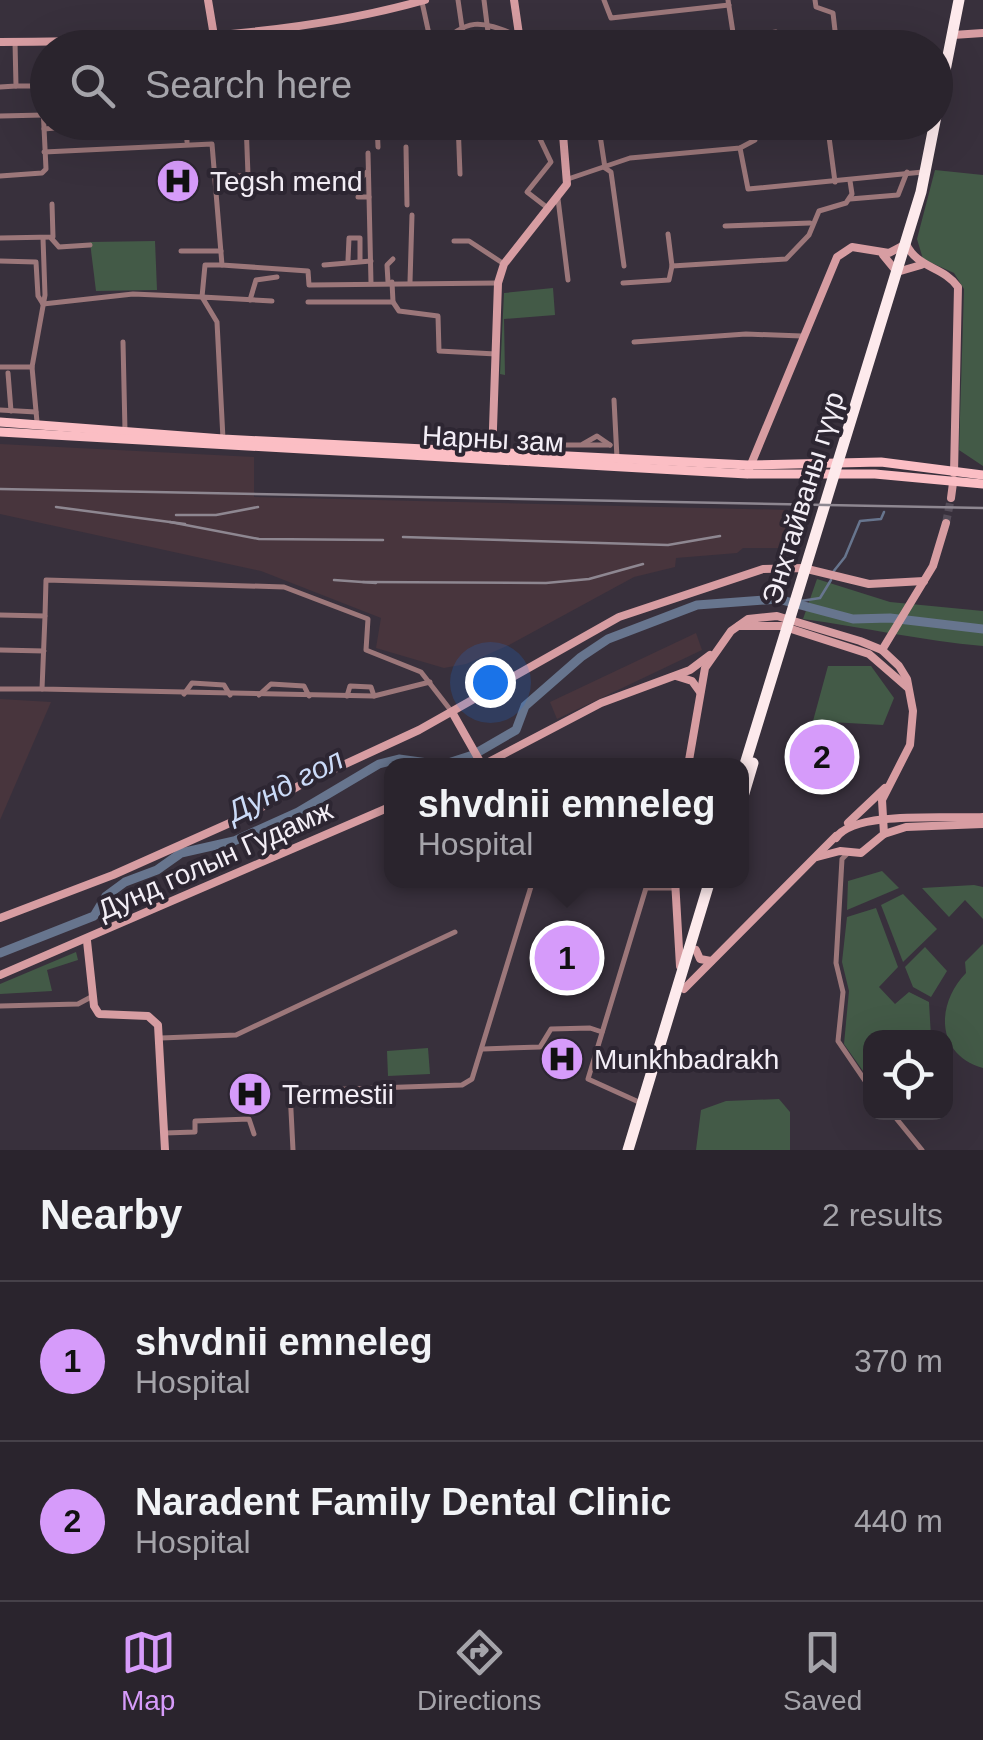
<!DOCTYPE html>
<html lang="en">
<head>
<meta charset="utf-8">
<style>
	:root { --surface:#2a242d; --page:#363039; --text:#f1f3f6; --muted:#a5a4aa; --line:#464149; --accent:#d69bfa }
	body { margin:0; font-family:Arial,sans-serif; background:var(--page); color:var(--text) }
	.controls { position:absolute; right:30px; bottom:30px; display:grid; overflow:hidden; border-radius:20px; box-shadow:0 10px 40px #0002 }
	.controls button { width:90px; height:90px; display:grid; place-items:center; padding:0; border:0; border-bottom:2px solid var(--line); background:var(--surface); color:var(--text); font:50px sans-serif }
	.you { position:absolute; left:490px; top:682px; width:35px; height:35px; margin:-25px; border:8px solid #fff; border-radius:50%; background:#1a73e8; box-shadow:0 0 0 15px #1a73e833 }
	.badge { display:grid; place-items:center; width:65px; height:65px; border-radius:50%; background:var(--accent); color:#111; font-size:32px; font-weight:700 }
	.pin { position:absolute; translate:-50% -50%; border:5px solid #fff; box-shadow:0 2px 10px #0006 }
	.popup { position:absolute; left:384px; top:758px; width:365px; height:130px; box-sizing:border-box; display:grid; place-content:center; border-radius:20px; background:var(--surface); filter:drop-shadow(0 2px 8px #0005); font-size:32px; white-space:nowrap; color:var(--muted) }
	.popup b { font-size:38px; color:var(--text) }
	.popup::after { content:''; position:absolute; left:50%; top:100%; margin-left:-20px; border:20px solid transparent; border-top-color:var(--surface) }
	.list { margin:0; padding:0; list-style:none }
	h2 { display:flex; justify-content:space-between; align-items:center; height:130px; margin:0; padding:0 40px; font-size:42px }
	h2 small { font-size:32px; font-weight:400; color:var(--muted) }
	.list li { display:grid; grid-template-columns:65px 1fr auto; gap:30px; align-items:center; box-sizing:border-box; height:160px; padding:0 40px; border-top:2px solid var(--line) }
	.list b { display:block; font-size:38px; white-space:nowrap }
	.list p { margin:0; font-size:32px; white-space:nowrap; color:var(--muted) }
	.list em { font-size:32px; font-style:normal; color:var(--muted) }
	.icon { flex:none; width:55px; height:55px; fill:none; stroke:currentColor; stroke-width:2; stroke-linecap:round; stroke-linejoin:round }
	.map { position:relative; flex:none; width:983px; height:1150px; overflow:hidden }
	.search { position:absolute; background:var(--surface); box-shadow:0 10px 40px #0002; left:30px; right:30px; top:30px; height:110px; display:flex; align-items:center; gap:25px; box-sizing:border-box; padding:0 35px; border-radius:55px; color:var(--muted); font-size:38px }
	.sheet { height:450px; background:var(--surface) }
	nav { display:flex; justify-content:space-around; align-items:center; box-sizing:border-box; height:140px; border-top:2px solid var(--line); background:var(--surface); font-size:28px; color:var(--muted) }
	nav a { display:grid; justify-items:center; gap:5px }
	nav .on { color:var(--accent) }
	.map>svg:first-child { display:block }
	.industrial { fill:#48353d }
	.green { fill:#435a47 }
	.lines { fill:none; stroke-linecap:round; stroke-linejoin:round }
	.stream { stroke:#67758e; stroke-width:2.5 }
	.river { stroke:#67758e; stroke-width:9 }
	.secondary-tunnel { stroke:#544c58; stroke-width:8; stroke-dasharray:8 4; stroke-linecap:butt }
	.street { stroke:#9c777a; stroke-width:5 }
	.secondary { stroke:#d79da2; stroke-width:8 }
	.primary { stroke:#fbbec4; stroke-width:9 }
	.highway { stroke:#fdeaec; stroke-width:11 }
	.rail { stroke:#8e8791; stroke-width:2.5 }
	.labels { text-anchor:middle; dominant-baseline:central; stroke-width:8; stroke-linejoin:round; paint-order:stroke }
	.poi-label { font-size:28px; fill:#f3eef6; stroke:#2d2632; text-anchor:start }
	.street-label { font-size:28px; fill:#f3eef6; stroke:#2d2632 }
	.water-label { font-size:30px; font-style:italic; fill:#cbdbf8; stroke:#2d2632 }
</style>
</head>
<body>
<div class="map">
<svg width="983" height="1150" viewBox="0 0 983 1150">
	<rect width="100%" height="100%" fill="#38303c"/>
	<g class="industrial">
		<path d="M0,444L254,457V497L789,510L788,548H743L737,553L676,558L675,567L634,577L509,645L466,664L444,668L376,648L381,618L261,571L0,514Z"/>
		<path d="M696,633L702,650L557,719L550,702Z"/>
		<path d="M0,699L51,702L0,820Z"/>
	</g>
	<g class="green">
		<path d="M935,170L983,175V466L959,450L964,289L954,273L923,259L917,239Z"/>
		<path d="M155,241L157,290L96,291L90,242Z"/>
		<path d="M553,288L555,315L504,319L505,375L500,374L504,293Z"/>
		<path d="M817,579L890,602L983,611V646C922,641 864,627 803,619Z"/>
		<path d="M828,666H871L894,698L883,725L813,721Z"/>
		<path d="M882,871L899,888L847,910L848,881Z"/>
		<path d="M974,885L983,887V919L965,900L949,917L922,888Z"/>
		<path d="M903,894L937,929L903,962L881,905Z"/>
		<path d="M876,908L898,967L879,987L895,1004L909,992L929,1002L931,1037L870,1038V1081L844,1044L849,991L842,962L847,917Z"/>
		<path d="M983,944V1068C935,1054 936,1004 966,973L965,962Z"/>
		<path d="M925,947L947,971L931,997L913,987L905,967Z"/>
		<path d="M76,952L78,960L47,970L52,991L0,994V984Z"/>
		<path d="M428,1048L430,1074L388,1076L387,1051Z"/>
		<path d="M779,1099L790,1112V1150H696L701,1110L726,1101Z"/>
	</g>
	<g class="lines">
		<g class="stream">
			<path d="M833,572L845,557L860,521L881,519L884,512"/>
			<path d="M801,601L820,598L831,580"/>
		</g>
		<path class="river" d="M0,953L94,916L106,896L125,882L157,870L181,853L234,841L298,812L379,764L399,759L442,765L473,755L516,730L525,706L581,657L608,639L697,605L778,599L853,619L890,618L983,629"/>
		<path class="secondary-tunnel" d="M946,523L951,498"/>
		<g class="street">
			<path d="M458,0L465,48"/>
			<path d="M484,0L490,48"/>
			<path d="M604,0L611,18L729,5"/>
			<path d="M728,0L734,39"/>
			<path d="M815,0L816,7L833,13L837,48"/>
			<path d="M422,2L432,48"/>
			<path d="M214,36L216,48"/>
			<path d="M437,48C468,17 479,20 518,36"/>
			<path d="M660,48L776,32L790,46L836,40"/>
			<path d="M0,87L16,86L15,42"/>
			<path d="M0,116L44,115"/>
			<path d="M186,122L187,142"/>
			<path d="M377,122L378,147"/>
			<path d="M458,122L460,174"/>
			<path d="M532,122L551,162L527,192L549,209"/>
			<path d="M598,122L605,168L611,172L624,266"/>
			<path d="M827,122L835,182"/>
			<path d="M44,129L123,122"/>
			<path d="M406,147L407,205"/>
			<path d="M740,148L748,189L923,172"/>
			<path d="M44,152L212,144L222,265L308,271L309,285L498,283"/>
			<path d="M368,153L371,283"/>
			<path d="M0,176L42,173L46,169L42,86H16"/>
			<path d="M218,178L248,175L246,122"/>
			<path d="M568,179L630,158L740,148L755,140L753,122"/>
			<path d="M350,190L367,172"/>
			<path d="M358,197H369"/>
			<path d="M558,199L568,280"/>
			<path d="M850,199L898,195L907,172"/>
			<path d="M725,226L810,223"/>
			<path d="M668,234L672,266L786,259L809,235L819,211L846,203L852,194L850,181"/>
			<path d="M0,238L53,237L52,204"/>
			<path d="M51,238L59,247L90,245"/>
			<path d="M454,241H469L504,264"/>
			<path d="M181,251H221"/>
			<path d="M348,260L349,238H360V260"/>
			<path d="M0,261L36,262L38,296L43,304"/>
			<path d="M324,265L371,261"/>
			<path d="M388,282L387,265L393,259"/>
			<path d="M410,282L412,215"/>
			<path d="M623,283L669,280L672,266"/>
			<path d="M250,300L256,280L277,277"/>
			<path d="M308,302H393L392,282"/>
			<path d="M393,302L399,311L438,316L439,351L496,354"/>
			<path d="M43,304L133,294L202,297L205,265H222"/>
			<path d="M123,342L125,431"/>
			<path d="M634,342L746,334L802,336"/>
			<path d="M0,367H32"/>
			<path d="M8,373L11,411"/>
			<path d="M614,400L617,458"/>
			<path d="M0,410L36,412"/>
			<path d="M37,422L32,367L45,295L43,238"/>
			<path d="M223,439L217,322L202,297L272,301"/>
			<path d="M583,444L597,436L610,445"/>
			<path d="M566,445H610"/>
			<path d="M0,615L45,616L42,689L374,696L430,682"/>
			<path d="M45,616L46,580L284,587L368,619L366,650L421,672L452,712"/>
			<path d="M0,650L44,651"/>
			<path d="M0,689H42"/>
			<path d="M184,694L192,683L224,685L230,695"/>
			<path d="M259,695L271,684L304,686L309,696"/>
			<path d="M347,696L350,686L371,687L374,696"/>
			<path d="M847,854L842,859L836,963L843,992L838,1041L870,1088"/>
			<path d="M465,882L525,880"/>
			<path d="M0,1006L78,1004L93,996"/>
			<path d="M161,1038L236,1035L455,932"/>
			<path d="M483,1049L540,1047L551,1029L590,1028L602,1032"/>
			<path d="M641,1103L588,1079L646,888H675"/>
			<path d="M891,1112L922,1150"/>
			<path d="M165,1133L195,1132V1121L249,1119L254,1134"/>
			<path d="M293,1150L290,1091L462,1085L472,1079L533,880"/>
		</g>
		<g class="secondary">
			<path d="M208,0L214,36"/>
			<path d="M514,0L521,48"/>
			<path d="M953,35L983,33"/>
			<path d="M0,42C143,41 287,39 425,0"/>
			<path d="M883,255L897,272L921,265"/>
			<path d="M492,457L498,283L504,264L567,184L562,122"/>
			<path d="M747,474L837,257L852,247L889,253L906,244C918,269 943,266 958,287L954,473"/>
			<path d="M951,498L953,483"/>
			<path d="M739,626H782L869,654L907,687"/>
			<path d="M882,650L933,566L946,523"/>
			<path d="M676,676L692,681L700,692"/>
			<path d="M452,712L482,765"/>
			<path d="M481,766L601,703L690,670L710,655"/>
			<path d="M688,766L705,668L731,631L748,619L777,616L860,641L882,650L899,666L907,679L913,711L910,745L882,800L884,834L861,853L840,851L817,857"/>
			<path d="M848,823L885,788"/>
			<path d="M884,834L906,827L983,824"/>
			<path d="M836,838C854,810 949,819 983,817"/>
			<path d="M675,880L680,966"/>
			<path d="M0,918L113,875L250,814L302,784L419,730L619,617L763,569L803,568L869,584L924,581"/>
			<path d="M87,941L94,1006L99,1014L148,1016L158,1025L165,1150"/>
			<path d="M696,950L700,959L711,961"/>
			<path d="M0,975L392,806"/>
			<path d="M684,989L836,836"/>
		</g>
		<g class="primary">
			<path d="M0,422L223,439L748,465L881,462L983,475"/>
			<path d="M0,432L747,474H875L983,484"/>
		</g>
		<g class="highway">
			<path d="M742,774L921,192L959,0"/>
			<path d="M742,800L753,763"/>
			<path d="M628,1150L710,880"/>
		</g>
		<g class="rail">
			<path d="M0,489L983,508"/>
			<path d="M56,507L185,524"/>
			<path d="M176,515H216L258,507"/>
			<path d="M170,522L259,539L383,540"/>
			<path d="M403,537L668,545L720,536"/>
			<path d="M334,580L376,583"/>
			<path d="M363,582L546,583L589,579L643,564"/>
		</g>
	</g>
	<defs>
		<g id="hospital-disc" transform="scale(2.25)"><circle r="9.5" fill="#d69bfa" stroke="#2d2632"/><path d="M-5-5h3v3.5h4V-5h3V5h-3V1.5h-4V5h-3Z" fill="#111"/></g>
	</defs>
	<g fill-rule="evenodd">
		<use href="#hospital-disc" x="178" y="181"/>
		<use href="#hospital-disc" x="562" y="1059"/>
		<use href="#hospital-disc" x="250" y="1094"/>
	</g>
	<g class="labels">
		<g class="poi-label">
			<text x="210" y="181">Tegsh mend</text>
			<text x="594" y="1059">Munkhbadrakh</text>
			<text x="282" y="1094">Termestii</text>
		</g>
		<g class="street-label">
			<text transform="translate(493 439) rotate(3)">Нарны зам</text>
			<text transform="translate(803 498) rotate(-73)">Энхтайваны гүүр</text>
			<text transform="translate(215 860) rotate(-24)">Дунд голын Гудамж</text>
		</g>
		<g class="water-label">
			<text transform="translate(285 785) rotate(-27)">Дунд гол</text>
		</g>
	</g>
</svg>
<div class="controls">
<button><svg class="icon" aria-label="locate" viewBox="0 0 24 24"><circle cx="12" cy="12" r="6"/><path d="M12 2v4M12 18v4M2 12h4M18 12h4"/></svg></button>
</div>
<div class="you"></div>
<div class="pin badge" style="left:567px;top:958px">1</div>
<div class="popup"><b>shvdnii emneleg</b>Hospital</div>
<div class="pin badge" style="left:822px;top:757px">2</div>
<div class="search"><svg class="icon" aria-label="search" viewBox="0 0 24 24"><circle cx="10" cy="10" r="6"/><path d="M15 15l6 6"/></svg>Search here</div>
</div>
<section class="sheet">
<h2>Nearby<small>2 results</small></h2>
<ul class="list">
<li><span class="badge">1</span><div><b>shvdnii emneleg</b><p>Hospital</p></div><em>370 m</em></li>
<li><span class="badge">2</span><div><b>Naradent Family Dental Clinic</b><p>Hospital</p></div><em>440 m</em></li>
</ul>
</section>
<nav>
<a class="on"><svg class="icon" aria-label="map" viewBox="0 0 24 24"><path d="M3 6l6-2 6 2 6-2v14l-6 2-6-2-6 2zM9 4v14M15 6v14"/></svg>Map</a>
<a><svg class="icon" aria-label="directions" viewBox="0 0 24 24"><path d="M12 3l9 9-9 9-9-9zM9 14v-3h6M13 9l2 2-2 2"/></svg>Directions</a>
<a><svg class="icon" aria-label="saved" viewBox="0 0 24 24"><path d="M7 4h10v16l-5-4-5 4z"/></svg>Saved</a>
</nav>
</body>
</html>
